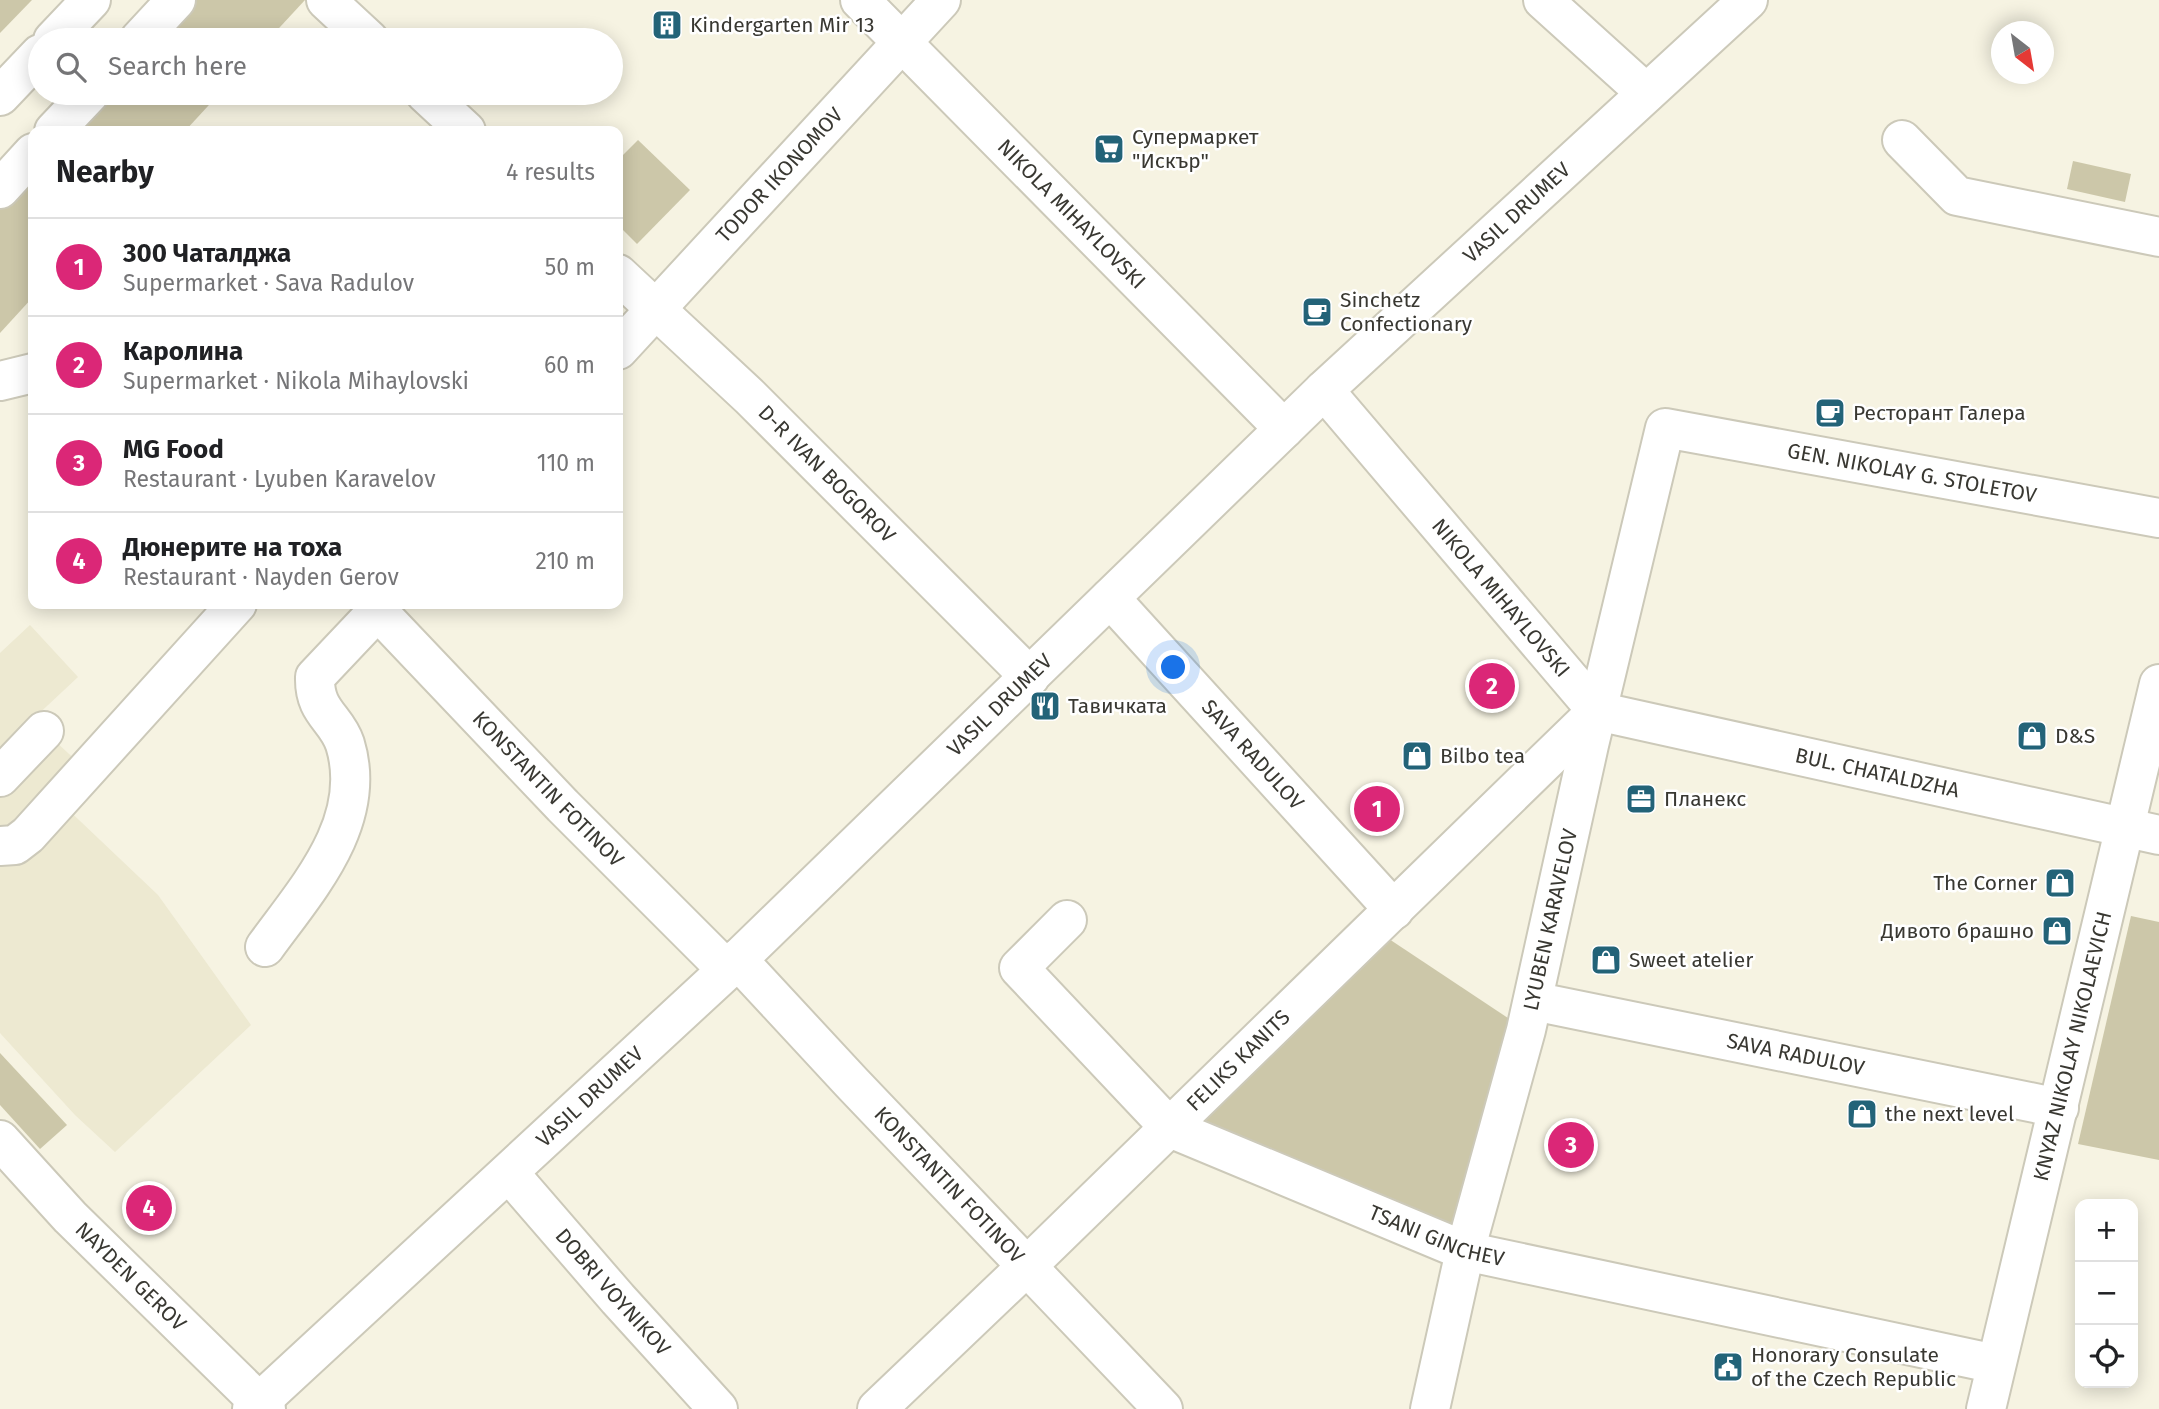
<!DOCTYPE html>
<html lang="en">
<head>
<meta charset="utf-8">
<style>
	:root { --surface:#fff; --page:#f2f2f2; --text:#202124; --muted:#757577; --line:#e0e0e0; --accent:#db2777 }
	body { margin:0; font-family:"Fira Sans",sans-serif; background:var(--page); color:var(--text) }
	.controls { position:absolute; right:21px; bottom:21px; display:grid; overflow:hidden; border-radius:14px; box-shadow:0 4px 18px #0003 }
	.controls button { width:63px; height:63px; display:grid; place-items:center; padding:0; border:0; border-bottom:2px solid var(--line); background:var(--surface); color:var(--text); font:35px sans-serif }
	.compass { position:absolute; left:1991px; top:21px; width:63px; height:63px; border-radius:50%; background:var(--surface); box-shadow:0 4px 18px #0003; rotate:149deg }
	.you { position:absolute; left:1174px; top:668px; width:24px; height:24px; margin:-18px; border:5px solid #fff; border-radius:50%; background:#1a73e8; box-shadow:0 0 0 10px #1a73e833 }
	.badge { display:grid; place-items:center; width:46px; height:46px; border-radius:50%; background:var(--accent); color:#fff; font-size:23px; font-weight:700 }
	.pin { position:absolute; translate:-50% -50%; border:4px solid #fff; box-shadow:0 2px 7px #0006 }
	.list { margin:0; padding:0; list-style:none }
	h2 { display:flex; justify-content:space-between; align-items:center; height:91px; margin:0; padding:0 28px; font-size:30px }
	h2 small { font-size:23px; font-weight:400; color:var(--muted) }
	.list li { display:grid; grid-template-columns:46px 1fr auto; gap:21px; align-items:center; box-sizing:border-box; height:98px; padding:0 28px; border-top:2px solid var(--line) }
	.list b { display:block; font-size:26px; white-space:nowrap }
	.list p { margin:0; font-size:23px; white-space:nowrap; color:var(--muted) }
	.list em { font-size:23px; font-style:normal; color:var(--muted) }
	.icon { flex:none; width:38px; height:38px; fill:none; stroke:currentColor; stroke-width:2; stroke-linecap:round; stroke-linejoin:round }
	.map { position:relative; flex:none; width:2159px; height:1409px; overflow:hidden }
	.search { position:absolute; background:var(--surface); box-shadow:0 4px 18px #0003; left:28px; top:28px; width:595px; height:77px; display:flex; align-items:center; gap:18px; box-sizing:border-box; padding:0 24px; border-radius:38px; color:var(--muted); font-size:26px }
	.panel { position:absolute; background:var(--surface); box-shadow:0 4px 18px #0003; left:28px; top:126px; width:595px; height:483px; border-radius:14px }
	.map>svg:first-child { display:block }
	.built { fill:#ede9d1 }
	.green { fill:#ccc7a9 }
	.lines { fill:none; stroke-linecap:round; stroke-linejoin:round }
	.minor-casing { stroke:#ccc9b9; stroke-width:42 }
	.major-casing { stroke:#ccc9b9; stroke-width:42 }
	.minor { stroke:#fff; stroke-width:38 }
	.major { stroke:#fff; stroke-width:38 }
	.labels { text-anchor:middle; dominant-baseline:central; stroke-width:5; stroke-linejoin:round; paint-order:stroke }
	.poi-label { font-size:21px; fill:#393832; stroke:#fff; text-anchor:start }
	.street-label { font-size:21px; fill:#393832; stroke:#fff }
</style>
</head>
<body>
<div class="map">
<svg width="2159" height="1409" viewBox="0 0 2159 1409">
	<rect width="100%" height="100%" fill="#f6f3e2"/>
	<path class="built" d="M30,625L78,677L32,720L80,764L60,802L158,895L251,1025L115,1152L75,1115L0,1033V653Z"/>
	<g class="green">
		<path d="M0,0H32L0,33Z"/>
		<path d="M176,0H305L268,40H139Z"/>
		<path d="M90,93H220L185,131H54Z"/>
		<path d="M638,140L690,190L637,244L618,225V160Z"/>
		<path d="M33,154V297L0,333V190Z"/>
		<path d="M2073,161L2131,174L2125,202L2067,189Z"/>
		<path d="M2131,916L2159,922V1160L2078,1144Z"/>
		<path d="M1374,929L1526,1030L1465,1251L1170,1128Z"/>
		<path d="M0,1053L67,1125L40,1149L0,1105Z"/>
	</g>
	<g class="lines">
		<g class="minor-casing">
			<g id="minor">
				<path d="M326,0L369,40"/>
				<path id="s1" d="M860,0L1284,429"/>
				<path d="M1543,0L1646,93"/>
				<path d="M425,93L466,131"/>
				<path d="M1902,140L1957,196L2159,237"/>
				<path id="s2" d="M618,274L750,397L1030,677"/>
				<path id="s3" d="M618,350L941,0"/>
				<path d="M0,381L33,373"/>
				<path id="s4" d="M1324,390L1597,711"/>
				<path id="s5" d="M1110,598L1394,910"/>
				<path id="s6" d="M371,604L563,806L727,970"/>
				<path id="s7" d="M1597,711L2159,835"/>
				<path d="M0,777L44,731"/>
				<path d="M0,846L15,845L28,835L237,604"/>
				<path id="s8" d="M1067,920L1019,968L1170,1128L1465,1251L1996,1364"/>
				<path d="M265,947C307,889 369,822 345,744C336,717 314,713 315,677L384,604"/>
				<path id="s9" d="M737,959L852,1083L1163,1409"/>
				<path id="s10" d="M1533,1001L2059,1108"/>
				<path id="s11" d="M0,1140L70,1217L266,1409"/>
				<path id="s12" d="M509,1173L618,1299L718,1409"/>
				<path id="s13" d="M252,1409L727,970L1324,390L1748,0"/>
				<path id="s14" d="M877,1409L1027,1266L1597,711"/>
				<path id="s15" d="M1430,1409L1465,1251L1526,1030L1589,745L1665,428L2159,518"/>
				<path id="s16" d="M1986,1409L2159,684"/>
			</g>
		</g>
		<g class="major-casing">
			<g id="major">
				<path d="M53,40L91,0"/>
				<path d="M139,40L176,0"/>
				<path d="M0,96L40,54"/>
				<path d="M54,131L90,93"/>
				<path d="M0,189L33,153"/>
			</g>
		</g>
		<use href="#minor" class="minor"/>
		<use href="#major" class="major"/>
	</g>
	<defs>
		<g id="building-square" transform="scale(1.575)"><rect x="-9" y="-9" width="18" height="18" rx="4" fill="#236378" stroke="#fff"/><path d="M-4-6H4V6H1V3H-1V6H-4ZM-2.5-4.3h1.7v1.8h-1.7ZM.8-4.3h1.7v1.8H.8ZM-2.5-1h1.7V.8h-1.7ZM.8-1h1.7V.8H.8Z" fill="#fff"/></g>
		<g id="supermarket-square" transform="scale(1.575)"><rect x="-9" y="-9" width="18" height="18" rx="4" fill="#236378" stroke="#fff"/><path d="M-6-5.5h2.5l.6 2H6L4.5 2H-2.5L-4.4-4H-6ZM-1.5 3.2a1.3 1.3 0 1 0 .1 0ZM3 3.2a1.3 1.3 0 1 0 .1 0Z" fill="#fff"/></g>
		<g id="cafe-square" transform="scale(1.575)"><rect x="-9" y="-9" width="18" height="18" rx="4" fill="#236378" stroke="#fff"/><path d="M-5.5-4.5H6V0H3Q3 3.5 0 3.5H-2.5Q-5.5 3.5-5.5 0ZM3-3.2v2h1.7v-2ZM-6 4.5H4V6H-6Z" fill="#fff"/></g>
		<g id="restaurant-square" transform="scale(1.575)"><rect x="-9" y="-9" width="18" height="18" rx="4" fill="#236378" stroke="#fff"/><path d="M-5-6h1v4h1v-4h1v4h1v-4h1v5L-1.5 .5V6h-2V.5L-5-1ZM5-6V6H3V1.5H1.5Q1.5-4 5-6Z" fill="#fff"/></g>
		<g id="shop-square" transform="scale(1.575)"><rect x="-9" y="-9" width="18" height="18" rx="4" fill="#236378" stroke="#fff"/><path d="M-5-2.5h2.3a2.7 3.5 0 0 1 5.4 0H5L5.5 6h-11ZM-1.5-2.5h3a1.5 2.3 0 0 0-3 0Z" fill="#fff"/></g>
		<g id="office-square" transform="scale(1.575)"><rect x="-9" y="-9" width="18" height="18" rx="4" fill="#236378" stroke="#fff"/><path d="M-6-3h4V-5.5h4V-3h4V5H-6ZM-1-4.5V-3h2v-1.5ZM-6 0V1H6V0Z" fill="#fff"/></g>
		<g id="civic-square" transform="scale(1.575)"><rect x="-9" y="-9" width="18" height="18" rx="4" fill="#236378" stroke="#fff"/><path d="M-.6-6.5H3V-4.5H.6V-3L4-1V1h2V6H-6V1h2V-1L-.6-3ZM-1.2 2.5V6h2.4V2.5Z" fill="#fff"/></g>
	</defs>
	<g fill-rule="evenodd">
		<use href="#building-square" x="667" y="25"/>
		<use href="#supermarket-square" x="1109" y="149"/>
		<use href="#cafe-square" x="1317" y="312"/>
		<use href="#cafe-square" x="1830" y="413"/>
		<use href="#restaurant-square" x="1045" y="706"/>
		<use href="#shop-square" x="2032" y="736"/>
		<use href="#shop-square" x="1417" y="756"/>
		<use href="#office-square" x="1641" y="799"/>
		<use href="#shop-square" x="2060" y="883"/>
		<use href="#shop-square" x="2057" y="931"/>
		<use href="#shop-square" x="1606" y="960"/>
		<use href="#shop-square" x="1862" y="1114"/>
		<use href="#civic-square" x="1728" y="1367"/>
	</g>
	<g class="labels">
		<g class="poi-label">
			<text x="690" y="25">Kindergarten Mir 13</text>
			<text x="1132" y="137">Супермаркет<tspan x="1132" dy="24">"Искър"</tspan></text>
			<text x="1340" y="300">Sinchetz<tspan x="1340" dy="24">Confectionary</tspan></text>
			<text x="1853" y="413">Ресторант Галера</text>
			<text x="1068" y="706">Тавичката</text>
			<text x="2055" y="736">D&amp;S</text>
			<text x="1440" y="756">Bilbo tea</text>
			<text x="1664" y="799">Планекс</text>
			<text x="2037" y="883" text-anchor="end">The Corner</text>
			<text x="2034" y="931" text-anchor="end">Дивото брашно</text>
			<text x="1629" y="960">Sweet atelier</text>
			<text x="1885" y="1114">the next level</text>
			<text x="1751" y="1355">Honorary Consulate<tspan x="1751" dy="24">of the Czech Republic</tspan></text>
		</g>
		<g class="street-label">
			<text stroke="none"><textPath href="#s3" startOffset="238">TODOR IKONOMOV</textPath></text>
			<text stroke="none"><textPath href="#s13" startOffset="1741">VASIL DRUMEV</textPath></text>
			<text stroke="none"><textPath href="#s1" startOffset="301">NIKOLA MIHAYLOVSKI</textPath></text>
			<text stroke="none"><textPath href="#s2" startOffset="289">D-R IVAN BOGOROV</textPath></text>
			<text stroke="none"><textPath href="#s15" startOffset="1260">GEN. NIKOLAY G. STOLETOV</textPath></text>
			<text stroke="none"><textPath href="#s4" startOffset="273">NIKOLA MIHAYLOVSKI</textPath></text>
			<text stroke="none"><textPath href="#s13" startOffset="1027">VASIL DRUMEV</textPath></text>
			<text stroke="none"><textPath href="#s5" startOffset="212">SAVA RADULOV</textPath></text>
			<text stroke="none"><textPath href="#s7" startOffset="287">BUL. CHATALDZHA</textPath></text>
			<text stroke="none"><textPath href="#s6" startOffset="256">KONSTANTIN FOTINOV</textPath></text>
			<text stroke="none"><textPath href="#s15" startOffset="504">LYUBEN KARAVELOV</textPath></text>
			<text stroke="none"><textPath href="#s16" startOffset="373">KNYAZ NIKOLAY NIKOLAEVICH</textPath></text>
			<text stroke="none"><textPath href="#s10" startOffset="268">SAVA RADULOV</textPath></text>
			<text stroke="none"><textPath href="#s14" startOffset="502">FELIKS KANITS</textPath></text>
			<text stroke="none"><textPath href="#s13" startOffset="460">VASIL DRUMEV</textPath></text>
			<text stroke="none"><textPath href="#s9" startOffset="310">KONSTANTIN FOTINOV</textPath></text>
			<text stroke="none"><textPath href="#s8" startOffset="576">TSANI GINCHEV</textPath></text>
			<text stroke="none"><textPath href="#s11" startOffset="189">NAYDEN GEROV</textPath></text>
			<text stroke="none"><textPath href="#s12" startOffset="158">DOBRI VOYNIKOV</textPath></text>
		</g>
	</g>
</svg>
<div class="controls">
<button>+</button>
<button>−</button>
<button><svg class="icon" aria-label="locate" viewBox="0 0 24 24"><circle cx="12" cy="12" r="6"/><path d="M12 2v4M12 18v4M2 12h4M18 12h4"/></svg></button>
</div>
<svg class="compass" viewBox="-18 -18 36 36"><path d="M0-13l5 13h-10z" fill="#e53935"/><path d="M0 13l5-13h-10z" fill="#757577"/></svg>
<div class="you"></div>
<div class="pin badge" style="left:1377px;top:809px">1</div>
<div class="pin badge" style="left:1492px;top:686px">2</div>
<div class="pin badge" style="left:1571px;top:1145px">3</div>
<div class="pin badge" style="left:149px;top:1208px">4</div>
<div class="search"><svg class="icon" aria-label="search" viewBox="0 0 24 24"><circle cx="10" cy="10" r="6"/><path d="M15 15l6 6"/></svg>Search here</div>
<section class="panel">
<h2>Nearby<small>4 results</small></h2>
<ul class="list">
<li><span class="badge">1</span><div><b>300 Чаталджа</b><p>Supermarket · Sava Radulov</p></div><em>50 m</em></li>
<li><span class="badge">2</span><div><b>Каролина</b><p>Supermarket · Nikola Mihaylovski</p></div><em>60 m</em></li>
<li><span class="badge">3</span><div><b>MG Food</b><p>Restaurant · Lyuben Karavelov</p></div><em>110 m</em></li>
<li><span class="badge">4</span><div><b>Дюнерите на тоха</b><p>Restaurant · Nayden Gerov</p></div><em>210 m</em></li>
</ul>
</section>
</div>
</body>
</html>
